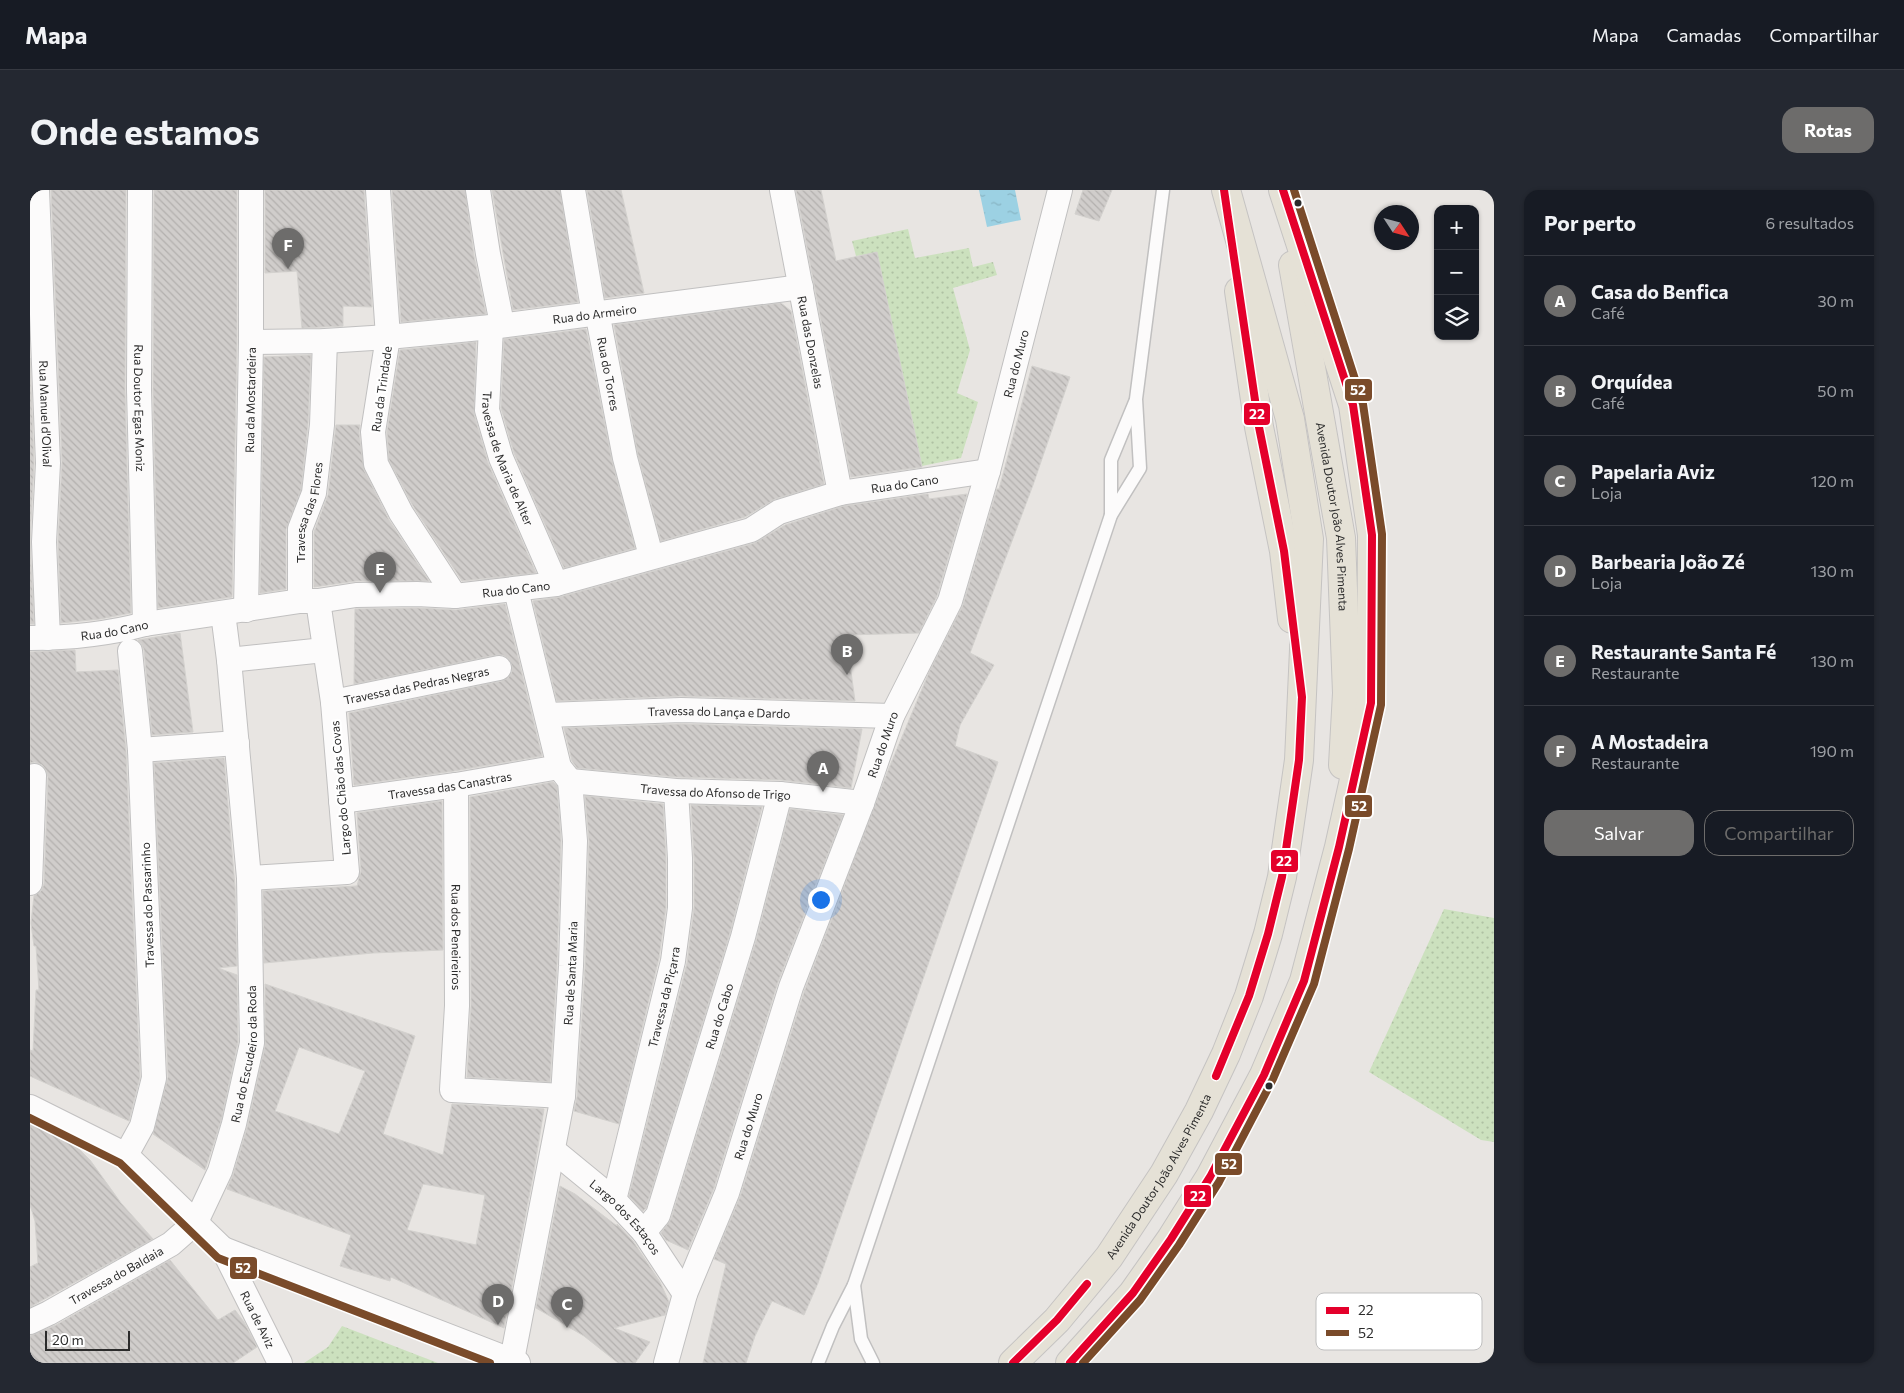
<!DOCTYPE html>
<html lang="pt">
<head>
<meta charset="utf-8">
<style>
	:root { --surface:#171b24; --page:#242831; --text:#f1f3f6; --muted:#9ea1a6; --line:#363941; --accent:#6d6c6b }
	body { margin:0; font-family:Commissioner,sans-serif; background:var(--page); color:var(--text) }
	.controls { position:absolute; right:15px; top:15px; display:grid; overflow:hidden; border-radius:10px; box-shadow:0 1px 4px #0004 }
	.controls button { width:45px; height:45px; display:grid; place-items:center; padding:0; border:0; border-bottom:1px solid var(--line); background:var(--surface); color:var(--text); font:25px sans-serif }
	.compass { position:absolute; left:1344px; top:15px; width:45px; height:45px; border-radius:50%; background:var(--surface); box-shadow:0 1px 4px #0004; rotate:126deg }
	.scale { position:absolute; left:15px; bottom:12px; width:85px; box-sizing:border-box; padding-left:5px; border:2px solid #2b2b2b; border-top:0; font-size:14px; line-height:18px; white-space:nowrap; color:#2b2b2b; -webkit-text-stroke:4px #fff; paint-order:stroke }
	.you { position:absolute; left:790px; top:709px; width:18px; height:18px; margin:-12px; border:4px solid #fff; border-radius:50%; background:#1a73e8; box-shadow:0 0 0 8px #1a73e833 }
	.badge { display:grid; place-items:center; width:32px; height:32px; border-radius:50%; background:var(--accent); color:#fff; font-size:16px; font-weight:700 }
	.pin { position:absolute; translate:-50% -41px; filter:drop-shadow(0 1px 2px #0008) }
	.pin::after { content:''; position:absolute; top:26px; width:18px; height:15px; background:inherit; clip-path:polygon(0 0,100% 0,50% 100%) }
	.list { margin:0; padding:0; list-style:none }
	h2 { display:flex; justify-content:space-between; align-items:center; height:65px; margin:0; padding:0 20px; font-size:21px }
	h2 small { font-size:16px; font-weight:400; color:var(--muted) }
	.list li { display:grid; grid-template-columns:32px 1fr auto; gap:15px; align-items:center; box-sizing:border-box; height:90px; padding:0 20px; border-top:1px solid var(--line) }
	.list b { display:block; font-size:19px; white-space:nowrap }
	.list p { margin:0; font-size:16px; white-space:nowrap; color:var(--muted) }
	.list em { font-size:16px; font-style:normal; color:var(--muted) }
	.actions { display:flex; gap:10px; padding:15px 20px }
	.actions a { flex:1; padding:11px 0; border:1px solid var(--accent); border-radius:15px; text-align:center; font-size:18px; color:var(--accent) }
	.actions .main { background:var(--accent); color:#fff }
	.icon { flex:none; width:28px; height:28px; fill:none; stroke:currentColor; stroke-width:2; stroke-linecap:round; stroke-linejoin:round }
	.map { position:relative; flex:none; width:1464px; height:1173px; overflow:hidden; border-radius:15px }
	header { display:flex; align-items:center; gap:30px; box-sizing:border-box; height:70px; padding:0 25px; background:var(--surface); border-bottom:1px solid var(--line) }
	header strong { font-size:24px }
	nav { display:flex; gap:28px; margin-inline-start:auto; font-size:18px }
	.intro { display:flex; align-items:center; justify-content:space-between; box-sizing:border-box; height:120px; padding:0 30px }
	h1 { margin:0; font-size:35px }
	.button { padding:12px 22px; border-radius:15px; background:var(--accent); color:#fff; font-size:18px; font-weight:700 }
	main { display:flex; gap:30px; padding:0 30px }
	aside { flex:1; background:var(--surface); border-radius:15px; box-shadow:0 1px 4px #0004 }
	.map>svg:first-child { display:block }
	.grass { fill:url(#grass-dots) }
	.water { fill:url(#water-ripples) }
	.building { fill:url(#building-back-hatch); stroke:#d3d1ce; fill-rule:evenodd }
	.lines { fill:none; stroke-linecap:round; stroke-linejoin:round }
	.service-casing { stroke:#c1c0c0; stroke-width:15 }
	.minor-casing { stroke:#c1c0c0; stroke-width:26 }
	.primary-casing { stroke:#c5c3c2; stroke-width:30 }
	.service { stroke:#fcfbfb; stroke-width:12 }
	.minor { stroke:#fcfbfb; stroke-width:24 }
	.primary { stroke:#e5e1d6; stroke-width:28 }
	.bus-1-casing { stroke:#fff; stroke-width:11 }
	.bus-2-casing { stroke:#fff; stroke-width:11 }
	.bus-1 { stroke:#e4002b; stroke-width:8 }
	.bus-2 { stroke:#7a4b2a; stroke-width:8 }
	.bus-dot { fill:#2b2b2b; stroke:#fff; stroke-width:2 }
	.labels { text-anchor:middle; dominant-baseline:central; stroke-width:4.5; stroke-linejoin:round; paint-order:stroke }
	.street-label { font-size:12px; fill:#2b2b2b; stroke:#fff }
	.key { fill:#fff; stroke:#bfbfbf; stroke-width:1 }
	.key-label { font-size:14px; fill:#2b2b2b }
	.line-badge { stroke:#fff; stroke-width:2 }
	.badge-label { font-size:14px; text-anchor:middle; font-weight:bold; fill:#fff }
</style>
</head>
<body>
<header>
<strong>Mapa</strong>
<nav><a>Mapa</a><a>Camadas</a><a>Compartilhar</a></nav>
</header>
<div class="intro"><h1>Onde estamos</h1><a class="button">Rotas</a></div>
<main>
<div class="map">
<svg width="1464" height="1173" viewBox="0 0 1464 1173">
	<defs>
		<pattern id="grass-dots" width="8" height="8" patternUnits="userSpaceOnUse" patternTransform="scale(1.25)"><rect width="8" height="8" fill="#cce1be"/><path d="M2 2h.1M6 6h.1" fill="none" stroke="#afc1a3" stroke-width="1.8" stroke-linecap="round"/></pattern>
		<pattern id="water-ripples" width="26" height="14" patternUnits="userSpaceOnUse" patternTransform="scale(1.25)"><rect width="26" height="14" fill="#9cd1e3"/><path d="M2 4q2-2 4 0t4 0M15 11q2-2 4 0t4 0" fill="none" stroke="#87b4c3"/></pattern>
		<pattern id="building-back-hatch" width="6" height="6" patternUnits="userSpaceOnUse" patternTransform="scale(1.25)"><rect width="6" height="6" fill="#d0cdcb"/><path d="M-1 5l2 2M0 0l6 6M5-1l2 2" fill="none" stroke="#b3b0ae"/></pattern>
	</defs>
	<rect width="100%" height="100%" fill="#e8e5e2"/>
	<g class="grass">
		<path d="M878,39L885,68L939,58L943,77L963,72L967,85L923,98L940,160L927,203L948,212L931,268L892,276L847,63L826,66L822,51Z"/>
		<path d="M1414,719L1464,728V952L1451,950L1339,882Z"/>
		<path d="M312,1136L408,1173H274L298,1157Z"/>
	</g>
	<path class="water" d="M949,0H985L991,30L957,37Z"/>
	<g class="building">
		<path d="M21,0H96L95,200L101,423L70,429L31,433L28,352L32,272Z"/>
		<path d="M124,0H207V152L202,407L128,418L123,200Z"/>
		<path d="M235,0H334L342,117L313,116V136L272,138L267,81L235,83Z"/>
		<path d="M362,0H435L444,66L456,124L371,132Z"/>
		<path d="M462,0H530L548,112L483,120Z"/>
		<path d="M557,0H591L614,103L575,108Z"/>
		<path d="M766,0H791L806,71L847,62L892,277L821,287Z"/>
		<path d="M1053,0H1082L1069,31L1045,24Z"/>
		<path d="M751,113L761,121L794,294L745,309L715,327L631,351L608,265L584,135Z"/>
		<path d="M556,139L582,271L605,358L534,378L484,263L471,218L474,149Z"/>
		<path d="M446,152L444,224L458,273L506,383L432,391L383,316L359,270L357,242L370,160Z"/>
		<path d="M281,165L278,234L271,300L256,339V399L230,403L234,167Z"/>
		<path d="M0,168L4,273L0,351L4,434H0Z"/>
		<path d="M1002,176L1040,187L1003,295L940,463L964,475L930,535L925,556L968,572L788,1093L774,1125L742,1111L725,1146L716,1173H673L696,1074L684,1069L710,1007L774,802L859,578L900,480L933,415L967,299H969Z"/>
		<path d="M306,235H330L329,243L334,280L359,330L399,391H326L284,397V342L298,305Z"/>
		<path d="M898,304L899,309L937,304L907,406L889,443L816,445L825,511L651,506L527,511L503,411L530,407L725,353L755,335L813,316Z"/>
		<path d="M475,414L512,566L424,581L324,595L319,523L472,491L478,488L482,482V476L479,469L473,465H466L324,494L325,419L387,418L426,420Z"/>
		<path d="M150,443L163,542L122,545L114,460L111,453L108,450Z"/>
		<path d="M45,460L46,482L88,480L96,561L110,887L99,931L0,886V860L3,861L6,800H9L6,756H4L1,733L4,706L11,701L14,694L18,587L16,580L12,575L5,572L0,573V462Z"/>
		<path d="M651,534L832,539L821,598L751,590L647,587L547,578L542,571L534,538Z"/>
		<path d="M194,568L205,696L207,776L188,778L207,785L208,852L191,931L175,980L123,944L138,887L124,573Z"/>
		<path d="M523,592L527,596L531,651L527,775L520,892L437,887L441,816L440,607Z"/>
		<path d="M555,606L633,614L636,668V717L629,768L589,934L544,921L547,907L555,777L559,651Z"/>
		<path d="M412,611L413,760L343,763L234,773L233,701L327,696L331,681L327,623Z"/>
		<path d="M661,615L732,617L700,743L616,1018L613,1021L599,1006L657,773L664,718V668Z"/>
		<path d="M760,619L813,625L748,792L684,998L658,1060L636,1050L631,1043L641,1029L726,751Z"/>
		<path d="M235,794L385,846L353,944L413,965L422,914L514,919L504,981L474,1138L361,1087L360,1091L310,1076L321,1045L197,999L203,985L217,938L235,856ZM269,857L335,881L309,944L245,921ZM393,994L455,1005L446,1055L377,1040Z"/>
		<path d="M0,932L45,955L60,970L91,1013L123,1049L0,1117V1077L8,1073L5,1031L0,1015Z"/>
		<path d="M530,996L545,1004L587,1036V1034L603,1051L630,1092L639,1112L635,1125L584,1138L620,1152L605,1173H588L554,1146L506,1118Z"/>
		<path d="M140,1070L188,1130L205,1120L214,1132L227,1157L203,1173H0V1146L26,1135Z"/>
	</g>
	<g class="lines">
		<g class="service-casing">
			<g id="service">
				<path d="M1081,325V270L1105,212"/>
				<path d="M824,1095L831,1149L843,1173"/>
				<path d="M788,1173L803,1136L824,1095L1081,325L1110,278L1106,209L1133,0"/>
			</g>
		</g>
		<g class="minor-casing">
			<g id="minor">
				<path id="s1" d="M7,0L18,273L14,352L18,448"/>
				<path id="s2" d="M110,0L109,200L115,434"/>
				<path d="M348,0L358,147L343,242L346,274L371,323L425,406"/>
				<path d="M448,0L458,64L472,134"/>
				<path id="s3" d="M543,0L564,124L569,132L595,268L621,366"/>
				<path id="s4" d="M752,0L810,303"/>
				<path id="s5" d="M461,137L457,220L471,268L526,394"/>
				<path id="s6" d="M221,152L295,151L358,147L461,137L771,97"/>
				<path id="s7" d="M270,411V339L284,303L292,235L295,151"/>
				<path id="s8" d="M216,420L221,152V0"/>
				<path id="s9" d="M0,448C38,448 78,444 115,434L270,411H288L326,405L387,404L425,406L526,394L721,340L749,322L810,303L958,281"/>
				<path d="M199,470L294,460"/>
				<path id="s10" d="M303,512L469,478"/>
				<path id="s11" d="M517,525L651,520L862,526"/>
				<path d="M110,560L207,553"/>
				<path id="s12" d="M540,591L646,601L750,604L832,613"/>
				<path id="s13" d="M426,595L427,816L422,900L533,906"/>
				<path id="s14" d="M311,611L426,595L529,577"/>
				<path d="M219,688L317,682L303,512L288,411"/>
				<path d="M0,693L4,586"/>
				<path id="s15" d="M0,917L96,965L193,1059L250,1173"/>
				<path id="s16" d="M523,960L584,1010L614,1042L655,1104"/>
				<path d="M96,965L112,936L124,888L110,560L100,461"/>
				<path id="s17" d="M584,1010L643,771L650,718V668L646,601"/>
				<path id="s18" d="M614,1042L628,1025L713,747L750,604"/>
				<path d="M193,1059L488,1173"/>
				<path id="s19" d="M0,1132L19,1123L141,1054L166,1032L190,981L204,934L222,853L219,688L199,470L193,423"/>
				<path id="s20" d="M482,1170L533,906L541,776L545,651L540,591L529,577L486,400"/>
				<path id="s21" d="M636,1173L655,1104L697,1003L761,797L832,613L862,526L920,411L958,281L1030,0"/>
			</g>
		</g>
		<g class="primary-casing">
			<g id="primary">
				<path id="s22" d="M1263,75L1311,348L1317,503L1313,575"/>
				<path d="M1209,101L1229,237L1254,361L1262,429"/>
				<path id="s23" d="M983,1173L1027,1130L1079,1067L1134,984L1169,921L1196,864L1219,806L1238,744L1252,687L1269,570L1279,349L1260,229L1196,0"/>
				<path d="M1040,1173L1103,1103L1141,1049L1180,987L1234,885L1274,791L1309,657L1341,513L1342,345L1323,215L1253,0"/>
			</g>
		</g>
		<use href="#service" class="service"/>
		<use href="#minor" class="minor"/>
		<use href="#primary" class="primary"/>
		<g class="bus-1-casing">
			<g id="bus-1">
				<path d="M1186,886L1219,806L1238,744L1252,687L1269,570L1272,507L1254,361L1229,237L1194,0"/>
				<path d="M983,1173L1027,1130L1057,1094"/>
				<path d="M1040,1173L1103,1103L1141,1049L1180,987L1234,885L1274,791L1309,657L1341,513L1342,345L1323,215L1253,0"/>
			</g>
		</g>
		<g class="bus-2-casing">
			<g id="bus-2">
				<path d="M0,928L90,973L188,1068L460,1173"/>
				<path d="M1053,1173L1110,1110L1149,1055L1189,992L1243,889L1284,794L1319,659L1351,515L1352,344L1333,214L1264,0"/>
			</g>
		</g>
		<use href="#bus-1" class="bus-1"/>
		<use href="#bus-2" class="bus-2"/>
	</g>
	<g class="bus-dot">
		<circle cx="1268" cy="13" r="4.5"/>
		<circle cx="1239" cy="896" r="4.5"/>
	</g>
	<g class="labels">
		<g class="street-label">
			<text stroke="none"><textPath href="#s6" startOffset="345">Rua do Armeiro</textPath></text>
			<text stroke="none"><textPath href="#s4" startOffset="155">Rua das Donzelas</textPath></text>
			<text stroke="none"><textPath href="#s21" startOffset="1061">Rua do Muro</textPath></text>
			<text stroke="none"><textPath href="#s3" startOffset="188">Rua do Torres</textPath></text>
			<text transform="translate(351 199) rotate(-82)">Rua da Trindade</text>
			<text stroke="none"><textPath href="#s8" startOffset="210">Rua da Mostardeira</textPath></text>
			<text stroke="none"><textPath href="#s2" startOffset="218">Rua Doutor Egas Moniz</textPath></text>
			<text stroke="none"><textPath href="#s1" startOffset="224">Rua Manuel d'Olival</textPath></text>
			<text stroke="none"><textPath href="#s5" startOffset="135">Travessa de Maria de Alter</textPath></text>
			<text stroke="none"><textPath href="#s9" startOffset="895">Rua do Cano</textPath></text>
			<text stroke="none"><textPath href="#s7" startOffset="90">Travessa das Flores</textPath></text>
			<text stroke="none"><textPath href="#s22" startOffset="255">Avenida Doutor João Alves Pimenta</textPath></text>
			<text stroke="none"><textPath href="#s9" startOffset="490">Rua do Cano</textPath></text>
			<text stroke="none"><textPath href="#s9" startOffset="85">Rua do Cano</textPath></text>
			<text stroke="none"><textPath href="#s10" startOffset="85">Travessa das Pedras Negras</textPath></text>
			<text stroke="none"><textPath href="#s11" startOffset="172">Travessa do Lança e Dardo</textPath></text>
			<text stroke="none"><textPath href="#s21" startOffset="656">Rua do Muro</textPath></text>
			<text stroke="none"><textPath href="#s14" startOffset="110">Travessa das Canastras</textPath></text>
			<text transform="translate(310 598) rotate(-95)">Largo do Chão das Covas</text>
			<text stroke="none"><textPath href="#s12" startOffset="146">Travessa do Afonso de Trigo</textPath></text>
			<text transform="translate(117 715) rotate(-92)">Travessa do Passarinho</text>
			<text stroke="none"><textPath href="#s13" startOffset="152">Rua dos Peneireiros</textPath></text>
			<text stroke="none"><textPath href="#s20" startOffset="392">Rua de Santa Maria</textPath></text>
			<text stroke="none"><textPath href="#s17" startOffset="209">Travessa da Piçarra</textPath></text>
			<text stroke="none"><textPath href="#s18" startOffset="230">Rua do Cabo</textPath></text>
			<text stroke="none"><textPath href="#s19" startOffset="371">Rua do Escudeiro da Roda</textPath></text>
			<text stroke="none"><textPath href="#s21" startOffset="251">Rua do Muro</textPath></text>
			<text stroke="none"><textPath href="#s23" startOffset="238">Avenida Doutor João Alves Pimenta</textPath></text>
			<text stroke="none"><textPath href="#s16" startOffset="99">Largo dos Estaços</textPath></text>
			<text stroke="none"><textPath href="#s19" startOffset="98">Travessa do Baldaia</textPath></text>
			<text stroke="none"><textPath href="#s15" startOffset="321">Rua de Aviz</textPath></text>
		</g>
	</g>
	<rect x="1286" y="1103" width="166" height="57" rx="8" class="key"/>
	<rect x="1296" y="1117" width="23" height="7" fill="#e4002b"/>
	<rect x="1296" y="1140" width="23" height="6" fill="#7a4b2a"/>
	<g class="key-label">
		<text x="1328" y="1125">22</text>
		<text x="1328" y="1148">52</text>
	</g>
	<g class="line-badge">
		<rect x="1314" y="188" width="29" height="24" rx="5" fill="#7a4b2a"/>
		<rect x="1213" y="212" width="28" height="24" rx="5" fill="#e4002b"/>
		<rect x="1314" y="604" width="29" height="24" rx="5" fill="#7a4b2a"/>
		<rect x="1240" y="659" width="29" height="24" rx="5" fill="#e4002b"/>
		<rect x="1184" y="962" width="29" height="24" rx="5" fill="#7a4b2a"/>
		<rect x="1153" y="994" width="29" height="24" rx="5" fill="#e4002b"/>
		<rect x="199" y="1066" width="29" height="24" rx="5" fill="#7a4b2a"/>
	</g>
	<g class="badge-label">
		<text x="1328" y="205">52</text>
		<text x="1227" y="229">22</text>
		<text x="1329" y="621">52</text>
		<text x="1254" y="676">22</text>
		<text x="1199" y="979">52</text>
		<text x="1168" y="1011">22</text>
		<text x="213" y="1083">52</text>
	</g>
</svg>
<div class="controls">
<button>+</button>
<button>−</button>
<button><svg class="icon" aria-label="layers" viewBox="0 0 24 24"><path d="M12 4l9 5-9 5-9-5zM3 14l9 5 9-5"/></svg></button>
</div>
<svg class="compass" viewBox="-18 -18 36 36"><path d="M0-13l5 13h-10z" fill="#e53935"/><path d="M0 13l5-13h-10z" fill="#9ea1a6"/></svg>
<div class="scale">20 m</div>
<div class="you"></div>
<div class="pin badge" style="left:793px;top:602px">A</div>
<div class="pin badge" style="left:817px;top:485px">B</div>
<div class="pin badge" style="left:537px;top:1138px">C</div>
<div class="pin badge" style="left:468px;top:1135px">D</div>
<div class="pin badge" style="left:350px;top:403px">E</div>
<div class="pin badge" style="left:258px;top:79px">F</div>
</div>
<aside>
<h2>Por perto<small>6 resultados</small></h2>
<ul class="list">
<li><span class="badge">A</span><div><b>Casa do Benfica</b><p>Café</p></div><em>30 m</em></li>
<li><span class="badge">B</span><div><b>Orquídea</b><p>Café</p></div><em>50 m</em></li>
<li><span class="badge">C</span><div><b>Papelaria Aviz</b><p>Loja</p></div><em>120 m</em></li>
<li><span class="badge">D</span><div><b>Barbearia João Zé</b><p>Loja</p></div><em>130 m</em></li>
<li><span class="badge">E</span><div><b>Restaurante Santa Fé</b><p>Restaurante</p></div><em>130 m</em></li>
<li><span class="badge">F</span><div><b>A Mostadeira</b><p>Restaurante</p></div><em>190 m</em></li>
</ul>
<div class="actions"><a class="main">Salvar</a><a>Compartilhar</a></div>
</aside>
</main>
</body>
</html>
